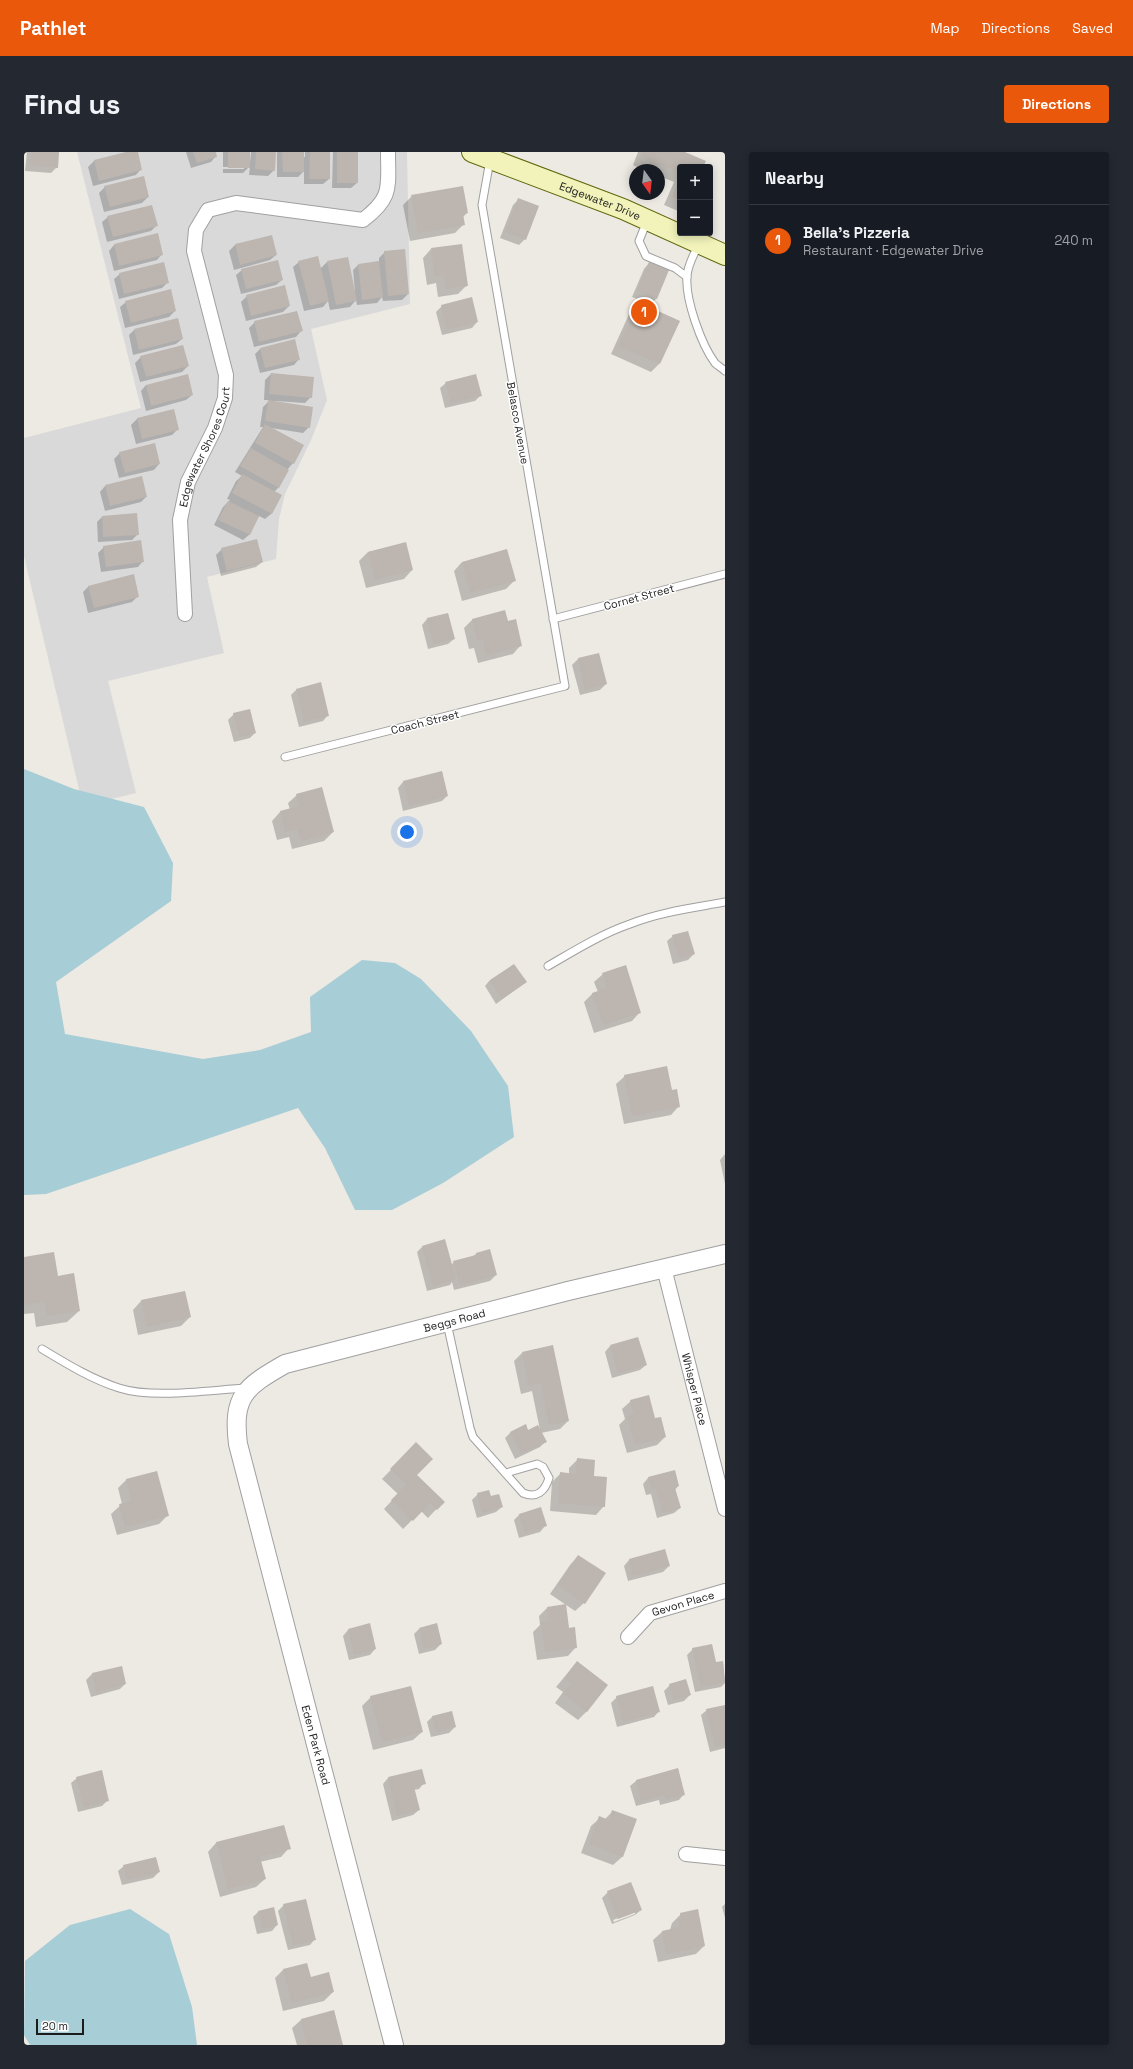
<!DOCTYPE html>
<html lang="en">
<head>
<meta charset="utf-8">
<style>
	:root { --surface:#171b24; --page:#242831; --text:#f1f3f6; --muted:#9ea1a6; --line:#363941; --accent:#ea580c }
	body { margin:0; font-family:"Space Grotesk",sans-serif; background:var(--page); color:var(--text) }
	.controls { position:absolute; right:12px; top:12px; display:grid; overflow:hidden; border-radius:4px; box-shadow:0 2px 10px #0003 }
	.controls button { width:36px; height:36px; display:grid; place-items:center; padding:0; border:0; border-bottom:1px solid var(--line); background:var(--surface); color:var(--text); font:20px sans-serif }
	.compass { position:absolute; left:605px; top:12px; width:36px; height:36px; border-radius:50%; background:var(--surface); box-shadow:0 2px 10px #0003; rotate:166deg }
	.scale { position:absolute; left:12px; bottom:10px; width:48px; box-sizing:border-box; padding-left:4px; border:2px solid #1c1c1c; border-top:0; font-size:11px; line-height:14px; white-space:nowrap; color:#1c1c1c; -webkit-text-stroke:3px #fff; paint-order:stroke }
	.you { position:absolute; left:383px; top:680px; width:14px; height:14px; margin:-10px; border:3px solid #fff; border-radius:50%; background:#1a73e8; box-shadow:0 0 0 6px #1a73e833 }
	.badge { display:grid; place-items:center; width:26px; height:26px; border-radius:50%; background:var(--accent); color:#fff; font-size:13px; font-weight:700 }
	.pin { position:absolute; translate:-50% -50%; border:2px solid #fff; box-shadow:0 1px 4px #0006 }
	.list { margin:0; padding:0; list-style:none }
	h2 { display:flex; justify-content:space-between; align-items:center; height:52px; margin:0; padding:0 16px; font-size:17px }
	h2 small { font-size:13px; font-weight:400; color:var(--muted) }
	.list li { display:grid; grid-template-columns:26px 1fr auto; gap:12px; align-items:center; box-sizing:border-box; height:72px; padding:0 16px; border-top:1px solid var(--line) }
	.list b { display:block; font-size:15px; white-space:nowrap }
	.list p { margin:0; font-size:13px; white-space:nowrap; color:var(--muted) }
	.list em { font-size:13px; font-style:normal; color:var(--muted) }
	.map { position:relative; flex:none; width:701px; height:1893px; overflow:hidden; border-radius:4px }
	header { display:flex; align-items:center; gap:24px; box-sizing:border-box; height:56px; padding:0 20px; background:var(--accent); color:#fff }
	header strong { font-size:19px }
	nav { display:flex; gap:22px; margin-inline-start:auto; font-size:14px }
	.intro { display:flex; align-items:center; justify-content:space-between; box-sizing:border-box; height:96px; padding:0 24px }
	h1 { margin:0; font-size:28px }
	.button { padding:10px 18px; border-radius:4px; background:var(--accent); color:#fff; font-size:14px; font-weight:700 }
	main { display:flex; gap:24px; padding:0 24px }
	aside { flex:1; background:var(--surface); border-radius:4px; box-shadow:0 2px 10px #0003 }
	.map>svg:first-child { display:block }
	.residential { fill:#dad9d9 }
	.water { fill:#a7cdd6 }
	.shadow { fill:#0003; fill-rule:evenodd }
	.building { fill:#bcb5b0 }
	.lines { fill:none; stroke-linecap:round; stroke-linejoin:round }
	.service-casing { stroke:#a0a0a0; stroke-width:9 }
	.minor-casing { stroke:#a0a0a0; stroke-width:16 }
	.tertiary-casing { stroke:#a0a0a0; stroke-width:20 }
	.secondary-casing { stroke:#60680e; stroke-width:22 }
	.service { stroke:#fff; stroke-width:7 }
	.minor { stroke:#fff; stroke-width:14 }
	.tertiary { stroke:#fff; stroke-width:18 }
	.secondary { stroke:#f1f3ba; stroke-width:20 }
	.labels { text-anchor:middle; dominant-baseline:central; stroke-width:3; stroke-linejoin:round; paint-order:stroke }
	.street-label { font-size:11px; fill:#1c1c1c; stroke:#fff }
</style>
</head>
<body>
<header>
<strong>Pathlet</strong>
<nav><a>Map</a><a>Directions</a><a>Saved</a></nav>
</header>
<div class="intro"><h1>Find us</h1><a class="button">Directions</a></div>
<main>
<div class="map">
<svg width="701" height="1893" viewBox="0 0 701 1893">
	<rect width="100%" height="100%" fill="#ede9e3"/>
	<path class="residential" d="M53,0H383L386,152L287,177L303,248L287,288L261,342L255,367L252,407L183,425L200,501L84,529L112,641L59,654L0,404V286L117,256Z"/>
	<g class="water">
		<path d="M0,617L50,637L120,655L149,711L147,749L32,830L41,882L179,907L236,898L287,880L286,845L338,808L371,811L397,827L447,879L484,934L490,985L419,1031L368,1058H331L301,996L274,956L22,1042L0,1043Z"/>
		<path d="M106,1757L145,1782L168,1855L173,1893H6L0,1883L1,1809L46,1773Z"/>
	</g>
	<g class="shadow">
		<path d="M3,0H34L33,15L27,21L1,19Z"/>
		<path d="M106,0H113L117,17L112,23L69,34L64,15L70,9Z"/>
		<path d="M162,0H191L192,4L187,10L167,16Z"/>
		<path d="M199,0H225V11H226L227,0H251L250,18L244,24L225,23L226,14L219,21H199ZM199,15H220V17H199Z"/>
		<path d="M253,0H279V5H281V0H305V27L299,32H280V19L274,25H253Z"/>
		<path d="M309,0H333V31L327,36H308Z"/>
		<path d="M614,0H658L678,15H656V57L654,59L640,53L650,30L635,24V18H618L609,13Z"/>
		<path d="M81,35L124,45L118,51L80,60L75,41Z"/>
		<path d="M388,44L443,61L438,66L439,73L431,81L386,89L379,53Z"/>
		<path d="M494,48L501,87L495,93L476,86L489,53Z"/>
		<path d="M84,65L132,74L127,79L83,90L78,70Z"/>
		<path d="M247,84L252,103L246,108L210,118L205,99L211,93Z"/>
		<path d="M90,93L138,102L133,108L90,119L85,99Z"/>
		<path d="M407,97L443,133L434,142L414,145L412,131L403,133L399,106Z"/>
		<path d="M361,100L384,142L378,148L359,149L358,145L353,151L333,153L332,148L326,155L306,158L304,149L299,155L280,159L269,115L275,110L296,117L303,110L330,140H331L329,118L334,113L355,110V106Z"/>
		<path d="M625,111L632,147L627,152L608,145L620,117Z"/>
		<path d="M218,118L258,128L252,133L217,142L212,123Z"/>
		<path d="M96,122L144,130L138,136L95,147L90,127Z"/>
		<path d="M223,144L265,154L259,160L222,169L217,150Z"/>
		<path d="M102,150L151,159L145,165L101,176L96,155Z"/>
		<path d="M614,151L635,212L627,220L587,202L606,160Z"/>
		<path d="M418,154L453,170L448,176L418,183L412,160Z"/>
		<path d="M231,170L277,179L272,185L230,195L225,176Z"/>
		<path d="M110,178L158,187L152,192L109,203L105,183Z"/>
		<path d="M236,197L275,207L270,213L236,221L231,202Z"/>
		<path d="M117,205L164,214L158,220L116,230L111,211Z"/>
		<path d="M247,222L287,245L281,251L251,249V250L285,275L279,281L247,276L269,311L263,318L254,336L250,340L256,344L247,362L241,367L235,364L225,383L219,388L190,373L199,355L206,348L203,347L212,329L218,324L211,320L239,275H236L239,255L246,248H240L241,228Z"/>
		<path d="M422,231L457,243L451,249L421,256L416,236Z"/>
		<path d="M122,233L168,243L162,248L122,259L117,239Z"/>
		<path d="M149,258L154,277L148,283L112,292L107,273L113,267Z"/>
		<path d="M96,301L135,312L130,318L95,326L90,307Z"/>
		<path d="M81,334L122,345L117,350L81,359L76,340Z"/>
		<path d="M78,365L114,382L108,388L74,390L73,370Z"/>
		<path d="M381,391L388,418L380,427L342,436L335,409L344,400Z"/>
		<path d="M80,395L119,409L114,415L77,420L74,401Z"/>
		<path d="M198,397L238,410L232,415L197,424L192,403Z"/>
		<path d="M438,410L490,429L482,437L438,449L430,419Z"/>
		<path d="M65,434L114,444L108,450L64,461L59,440Z"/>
		<path d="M424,462L430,487L424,492L404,497L398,473L403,467Z"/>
		<path d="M448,468L483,471L497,493L489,502L454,511L450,496L445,497L440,476Z"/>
		<path d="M574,502L582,532L576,538L556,543L548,513L554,507Z"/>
		<path d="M273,537L304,563L299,569L275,575L267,543Z"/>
		<path d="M210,562L231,581L226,586L210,590L204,568Z"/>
		<path d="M418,620L423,644L418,649L379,659L374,636L379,630Z"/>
		<path d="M273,643L309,680L300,689L268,697L265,685L253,688L248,669L256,660L266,658L264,651Z"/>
		<path d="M649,784L670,802L664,808L649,812L643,789Z"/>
		<path d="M579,822L616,860L608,869L570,881L560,850L569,841L574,840L570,830Z"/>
		<path d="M466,828L502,830L472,852L461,834Z"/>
		<path d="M601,924L647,939L655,954L647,963L600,972L592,932Z"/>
		<path d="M701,1002V1032L696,1008Z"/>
		<path d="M398,1095L427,1113L430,1110L448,1105L452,1102L472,1123L466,1129L430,1138L428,1130L426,1133L403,1139L393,1100Z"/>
		<path d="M0,1106L33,1125L55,1159L43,1170L12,1175L10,1161L0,1162Z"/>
		<path d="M117,1149L166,1165L157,1174L114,1183L109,1158Z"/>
		<path d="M586,1194L622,1213L616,1218L588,1226L581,1200Z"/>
		<path d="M498,1201L544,1269L536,1277L517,1281L521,1290L516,1295L491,1307L481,1286L486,1281L501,1273L504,1279L516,1278L508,1239L497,1242L490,1209Z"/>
		<path d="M607,1249L631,1267L641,1285L633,1293L603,1301L595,1273L601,1267L598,1257Z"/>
		<path d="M392,1292L391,1323L419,1350L404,1366L397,1359L379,1377L360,1357L374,1342L358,1327Z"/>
		<path d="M554,1307L580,1354L572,1363L526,1359L528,1330L537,1321L545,1322V1316Z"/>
		<path d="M650,1319L654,1334L651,1338L656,1356L650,1361L633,1366L627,1342L622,1343L619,1332L624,1326Z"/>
		<path d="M103,1327L144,1363L135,1372L93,1383L87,1362L98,1352L94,1336Z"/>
		<path d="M454,1342L466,1345L478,1355L472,1360L453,1366L448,1348Z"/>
		<path d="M496,1362L521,1374L516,1380L495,1386L490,1368Z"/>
		<path d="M641,1398L645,1414L639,1420L604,1429L600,1414L605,1408Z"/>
		<path d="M554,1404L560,1451L551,1459L526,1442L546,1413Z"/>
		<path d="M523,1456L544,1477L552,1495L544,1504L513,1508L509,1480L516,1473L515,1464Z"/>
		<path d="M345,1473L351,1497L346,1503L325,1508L319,1484L324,1478Z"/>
		<path d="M395,1477L417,1492L411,1498L395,1502L390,1482Z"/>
		<path d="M669,1497L691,1512L699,1510L701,1531L697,1535L671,1540L663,1503Z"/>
		<path d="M553,1510L563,1559L554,1568L531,1551L539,1540L532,1535Z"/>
		<path d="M97,1515L101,1532L96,1537L67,1545L62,1528L68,1522Z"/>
		<path d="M646,1533L666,1543L660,1549L644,1553L640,1539Z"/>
		<path d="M347,1545L398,1580L389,1588L349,1598L338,1554Z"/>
		<path d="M593,1545L635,1559L630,1565L593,1575L587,1551Z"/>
		<path d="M701,1554V1596L686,1600L677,1563L683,1558Z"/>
		<path d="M409,1564L431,1575L425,1581L407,1585L403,1570Z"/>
		<path d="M654,1617L660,1642L655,1648L636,1653L635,1648L612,1654L606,1634L612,1629Z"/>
		<path d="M397,1618L400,1631L395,1637L390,1638L395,1658L389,1663L368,1669L359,1632L364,1626Z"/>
		<path d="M53,1626L84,1648L78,1654L54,1660L47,1631Z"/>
		<path d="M589,1659L612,1668L598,1705L589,1713L557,1701L567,1674L576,1666L581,1667Z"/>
		<path d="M260,1674L265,1696L257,1705L236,1710L241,1727L232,1735L196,1745L184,1700L192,1691Z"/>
		<path d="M100,1714L135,1720L129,1726L98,1733L94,1719Z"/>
		<path d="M584,1740L617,1758L611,1763L588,1772L578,1746ZM611,1760V1762L590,1770L589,1768Z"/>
		<path d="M701,1752V1766L698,1755Z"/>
		<path d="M260,1753L291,1787L286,1793L264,1798L254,1759Z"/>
		<path d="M235,1759L253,1773L248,1779L233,1782L229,1765Z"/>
		<path d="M657,1762L680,1794L672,1802L634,1810L629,1788L638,1780L646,1778L648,1771Z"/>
		<path d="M260,1817L286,1826L309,1840L300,1849L259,1859L251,1826Z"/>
		<path d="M310,1859L318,1893H273L268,1876L277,1868Z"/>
	</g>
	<g class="building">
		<path d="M7,0H35L34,16L6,13Z"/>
		<path d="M102,0H114L118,18L75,29L70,8Z"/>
		<path d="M169,0H192L193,5L173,11Z"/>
		<rect x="204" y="0" width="22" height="16"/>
		<path d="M232,0H252L251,19L231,17Z"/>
		<path d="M258,0H280V20H259Z"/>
		<path d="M286,0H306V27H285Z"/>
		<rect x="313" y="0" width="21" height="31"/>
		<path d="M618,0H661L682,9L679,15H656V21L635,12L633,18H622L626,8L617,4Z"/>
		<path d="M120,24L125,45L86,55L80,34Z"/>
		<path d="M656,25V48L648,45Z"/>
		<path d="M439,34L444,61L439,62L441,73L394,81L387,43Z"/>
		<path d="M494,46L515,54L502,88L481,80Z"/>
		<path d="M128,53L134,74L89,85L83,64Z"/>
		<path d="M134,81L139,103L95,114L90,92Z"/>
		<path d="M248,83L253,103L216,113L211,92Z"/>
		<path d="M438,92L444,134L422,137L420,123L411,124L407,96Z"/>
		<path d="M381,97L385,142L364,144L360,99Z"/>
		<path d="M294,104L305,149L286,154L274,109Z"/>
		<path d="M324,105L333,149L312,153L303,109Z"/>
		<path d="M254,108L259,128L222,137L217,117Z"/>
		<path d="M355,109L359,145L338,148L334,112Z"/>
		<path d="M140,110L145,131L100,142L95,121Z"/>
		<path d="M625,110L645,118L633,147L613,139Z"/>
		<path d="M261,133L266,154L227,164L222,143Z"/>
		<path d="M147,137L152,159L107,171L101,149Z"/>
		<path d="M448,145L454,170L423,178L417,153Z"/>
		<path d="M614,150L656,169L636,212L594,194Z"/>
		<path d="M273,159L279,179L235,190L230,169Z"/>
		<path d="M154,166L159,187L115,198L110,177Z"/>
		<path d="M271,187L276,208L241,216L236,196Z"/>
		<path d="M159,193L165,214L122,225L116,204Z"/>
		<path d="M247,221L290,225L288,246L245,242Z"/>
		<path d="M164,222L169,243L127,254L122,233Z"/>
		<path d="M452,222L458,244L427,251L421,230Z"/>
		<path d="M244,248L289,255L286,276L241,269Z"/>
		<path d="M150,257L155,278L118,287L113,266Z"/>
		<path d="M241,272L280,293L270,312L231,291Z"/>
		<path d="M131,291L136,312L101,321L95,300Z"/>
		<path d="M227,296L265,318L255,336L216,314Z"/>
		<path d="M218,322L258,343L248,362L208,341Z"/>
		<path d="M118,324L123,345L86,354L81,333Z"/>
		<path d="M204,349L235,364L226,383L194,368Z"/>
		<path d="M113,361L115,383L79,385L78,364Z"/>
		<path d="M233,387L239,410L203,419L197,396Z"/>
		<path d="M117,388L120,410L82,415L79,394Z"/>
		<path d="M382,390L389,418L351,428L344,400Z"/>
		<path d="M483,397L492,429L446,441L438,410Z"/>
		<path d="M110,422L115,445L70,456L64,434Z"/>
		<path d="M481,458L484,469L492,467L498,494L462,503L459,488L453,489L448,467Z"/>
		<path d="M424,461L431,487L409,492L403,466Z"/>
		<path d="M575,501L583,532L561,538L554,506Z"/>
		<path d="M297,530L305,564L280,570L272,537Z"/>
		<path d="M226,557L232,581L215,585L209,561Z"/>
		<path d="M418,619L424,644L385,654L379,629Z"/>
		<path d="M298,635L310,680L277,689L273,677L261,680L256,659L275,654L272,642Z"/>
		<path d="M664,779L671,802L655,807L648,783Z"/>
		<path d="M490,812L503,830L478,847L466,828Z"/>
		<path d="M602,813L617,861L579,873L568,841L583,836L578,821Z"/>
		<path d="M643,914L648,938L653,937L656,955L608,964L600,923Z"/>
		<path d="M421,1087L432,1127L409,1134L398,1094Z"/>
		<path d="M466,1097L473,1123L436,1133L429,1109L452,1103V1101Z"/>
		<path d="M30,1100L34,1124L50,1121L56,1159L23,1164L21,1150L0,1153V1105Z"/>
		<path d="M161,1139L167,1165L123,1175L117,1148Z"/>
		<path d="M614,1185L623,1213L594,1221L586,1193Z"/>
		<path d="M529,1193L545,1269L525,1273L517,1231L505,1234L498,1200Z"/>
		<path d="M625,1243L631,1266L637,1265L642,1285L611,1293L603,1264L610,1262L606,1248Z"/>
		<path d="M502,1272L504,1278L514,1273L523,1290L497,1302L486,1280Z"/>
		<path d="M392,1290L409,1307L393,1323L421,1350L413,1358L406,1351L389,1369L367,1348L382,1333L366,1317Z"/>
		<path d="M553,1306L571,1308L570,1324L583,1325L581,1355L534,1351L536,1320L552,1322Z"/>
		<path d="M651,1318L655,1334L651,1336L657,1356L639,1361L632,1337L628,1338L624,1325Z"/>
		<path d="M133,1319L145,1364L101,1375L95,1352L108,1349L102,1327Z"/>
		<path d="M465,1338L467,1344L475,1342L479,1355L458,1361L453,1341Z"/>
		<path d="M517,1355L523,1374L501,1381L495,1362Z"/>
		<path d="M641,1397L646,1414L609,1424L605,1407Z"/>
		<path d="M554,1403L582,1421L561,1452L534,1433Z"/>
		<path d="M542,1452L545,1476L551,1475L553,1496L521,1500L517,1470L525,1469L523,1455Z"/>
		<path d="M346,1471L352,1497L330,1503L324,1477Z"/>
		<path d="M413,1471L418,1492L400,1497L395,1476Z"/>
		<path d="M688,1492L692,1510L699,1509L701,1530L677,1535L668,1496Z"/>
		<path d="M553,1509L584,1533L563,1560L539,1542L547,1531L540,1526Z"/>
		<path d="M98,1514L102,1532L72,1540L68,1521Z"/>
		<path d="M662,1527L667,1543L649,1548L645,1532Z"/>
		<path d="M387,1534L399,1580L358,1590L346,1544Z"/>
		<path d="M629,1534L636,1560L599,1570L592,1544Z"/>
		<path d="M701,1553V1593L691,1595L682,1557Z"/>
		<path d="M428,1559L432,1575L412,1580L408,1564Z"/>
		<path d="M654,1616L661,1643L642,1648L640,1643L617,1649L612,1628Z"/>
		<path d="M398,1617L402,1632L390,1635L396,1658L373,1664L364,1625Z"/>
		<path d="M78,1618L85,1649L60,1655L52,1625Z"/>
		<path d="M588,1658L613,1667L599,1705L565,1692L575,1664L585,1668Z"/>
		<path d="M260,1673L267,1697L236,1705L242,1727L204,1737L192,1690Z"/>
		<path d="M132,1705L136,1720L103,1728L99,1713Z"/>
		<path d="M607,1730L618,1758L594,1767L583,1739Z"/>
		<path d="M282,1747L292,1788L269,1793L259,1752Z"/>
		<path d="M250,1755L254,1773L239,1777L234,1759Z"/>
		<path d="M674,1757L681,1794L642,1802L638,1779L656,1775L654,1767H657L656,1761Z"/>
		<path d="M283,1811L287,1825L305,1820L310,1840L268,1851L259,1817Z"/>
		<path d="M310,1858L319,1893H283L277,1867Z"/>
	</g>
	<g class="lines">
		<g class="service-casing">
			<g id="service">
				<path d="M623,69L615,89L622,104L651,116L663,125"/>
				<path d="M675,92C670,102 664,112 663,124C661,147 677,192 691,211C694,214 698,216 701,219"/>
				<path d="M529,467L701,422"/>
				<path d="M261,605L541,534L458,53L466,8"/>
				<path d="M524,814C550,799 577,782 606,772C636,760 669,756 701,750"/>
				<path d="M423,1171L446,1276L449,1285L499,1341C513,1347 521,1339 525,1326L519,1315L513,1312L482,1321"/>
				<path d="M18,1197C43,1212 67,1227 95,1236C129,1247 186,1238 223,1236"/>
			</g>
		</g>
		<g class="minor-casing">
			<g id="minor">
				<path id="s1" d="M161,462L156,368L164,330L191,276L201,246L202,223L170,99L172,78L184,58L212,51L339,68C369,45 364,35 364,0"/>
				<path id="s2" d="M640,1116L701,1357"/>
				<path id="s3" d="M604,1485L626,1461L701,1439"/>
				<path d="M662,1702L701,1706"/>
			</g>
		</g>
		<g class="tertiary-casing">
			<g id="tertiary">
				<path id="s4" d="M370,1893L214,1292C208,1244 221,1235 261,1212L544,1139L701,1102"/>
			</g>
		</g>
		<g class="secondary-casing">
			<g id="secondary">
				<path id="s5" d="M448,0L599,57L701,103"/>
			</g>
		</g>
		<use href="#service" class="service"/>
		<use href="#minor" class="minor"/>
		<use href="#tertiary" class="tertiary"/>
		<use href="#secondary" class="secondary"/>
	</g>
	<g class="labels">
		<g class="street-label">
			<text stroke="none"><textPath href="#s5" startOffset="137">Edgewater Drive</textPath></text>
			<text transform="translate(494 271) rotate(80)">Belasco Avenue</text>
			<text stroke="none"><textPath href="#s1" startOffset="172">Edgewater Shores Court</textPath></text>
			<text transform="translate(615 445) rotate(-15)">Cornet Street</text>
			<text transform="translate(401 570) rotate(-14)">Coach Street</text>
			<text stroke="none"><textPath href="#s4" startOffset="898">Beggs Road</textPath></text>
			<text stroke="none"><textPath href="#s2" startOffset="125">Whisper Place</textPath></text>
			<text stroke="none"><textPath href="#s3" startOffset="67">Gevon Place</textPath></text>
			<text transform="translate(292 1593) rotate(75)">Eden Park Road</text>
		</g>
	</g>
</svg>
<div class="controls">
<button>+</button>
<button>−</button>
</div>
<svg class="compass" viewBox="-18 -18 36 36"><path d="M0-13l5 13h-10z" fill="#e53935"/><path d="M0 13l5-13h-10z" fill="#9ea1a6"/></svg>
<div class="scale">20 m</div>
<div class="you"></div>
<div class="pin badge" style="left:620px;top:160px">1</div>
</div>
<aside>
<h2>Nearby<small></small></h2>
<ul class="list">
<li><span class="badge">1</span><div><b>Bella's Pizzeria</b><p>Restaurant · Edgewater Drive</p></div><em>240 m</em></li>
</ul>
</aside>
</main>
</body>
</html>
